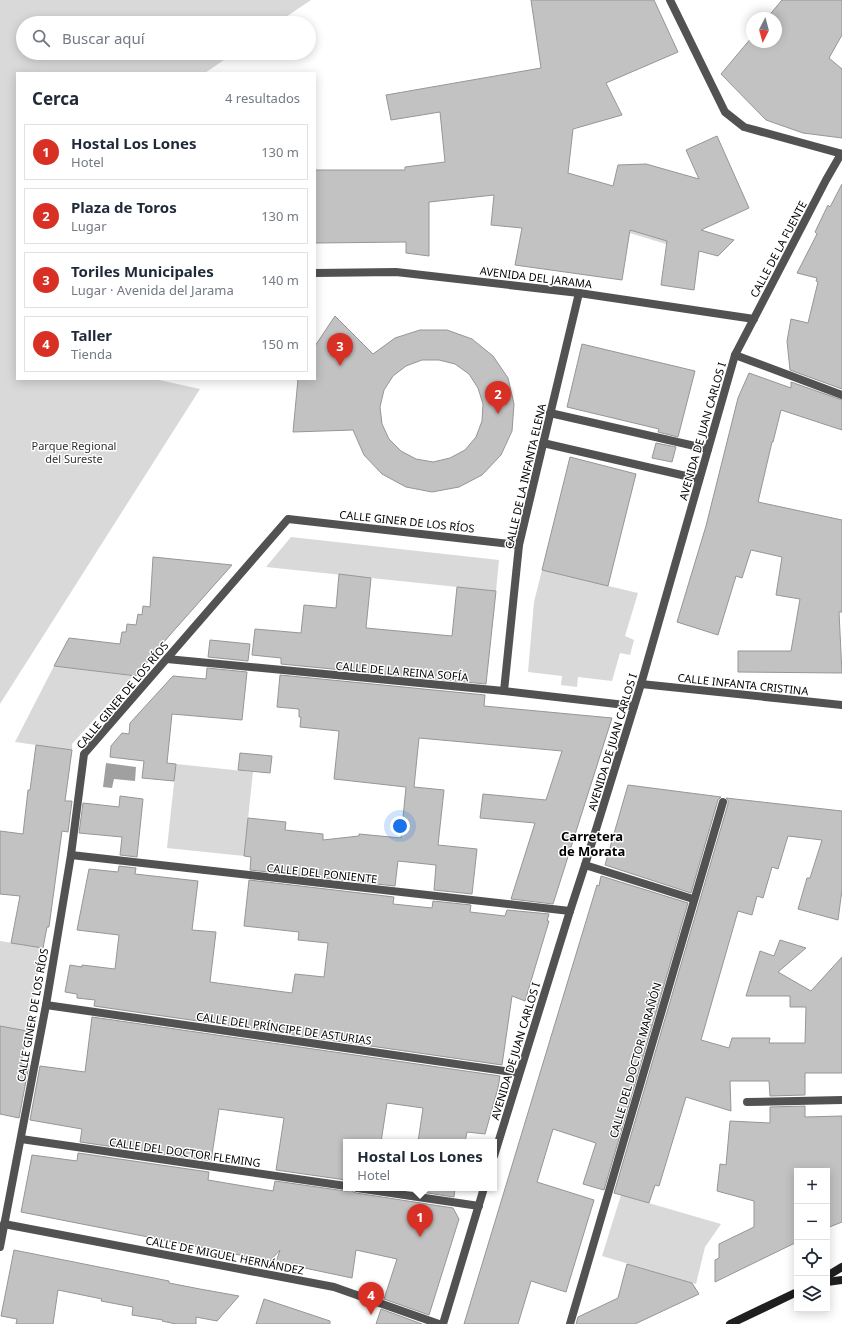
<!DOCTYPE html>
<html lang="es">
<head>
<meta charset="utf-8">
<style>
	:root { --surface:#fff; --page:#f6f6f7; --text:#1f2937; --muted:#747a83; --line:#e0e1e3; --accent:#d93025 }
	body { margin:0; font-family:"Noto Sans",sans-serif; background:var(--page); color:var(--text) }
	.controls { position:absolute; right:12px; bottom:12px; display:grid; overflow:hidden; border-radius:0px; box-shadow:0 2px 10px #0003 }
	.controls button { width:36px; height:36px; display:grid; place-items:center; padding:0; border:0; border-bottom:1px solid var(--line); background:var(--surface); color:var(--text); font:20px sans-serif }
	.compass { position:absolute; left:746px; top:12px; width:36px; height:36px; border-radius:50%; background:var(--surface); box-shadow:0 2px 10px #0003; rotate:186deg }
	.you { position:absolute; left:400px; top:826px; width:14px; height:14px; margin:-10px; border:3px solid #fff; border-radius:50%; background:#1a73e8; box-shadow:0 0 0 6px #1a73e833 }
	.badge { display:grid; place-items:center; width:26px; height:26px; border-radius:50%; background:var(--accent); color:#fff; font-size:13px; font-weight:700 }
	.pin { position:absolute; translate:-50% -33px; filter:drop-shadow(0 1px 2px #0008) }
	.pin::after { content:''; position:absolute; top:21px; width:14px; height:12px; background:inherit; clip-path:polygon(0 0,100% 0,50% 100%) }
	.popup { position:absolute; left:343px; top:1139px; width:154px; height:52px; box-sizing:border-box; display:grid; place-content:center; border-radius:0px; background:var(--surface); filter:drop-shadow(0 1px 3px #0005); font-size:13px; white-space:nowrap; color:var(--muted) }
	.popup b { font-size:15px; color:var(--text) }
	.popup::after { content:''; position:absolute; left:50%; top:100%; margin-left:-8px; border:8px solid transparent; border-top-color:var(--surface) }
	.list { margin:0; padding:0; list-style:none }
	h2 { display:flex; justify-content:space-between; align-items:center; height:52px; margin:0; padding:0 16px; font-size:17px }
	h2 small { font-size:13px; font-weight:400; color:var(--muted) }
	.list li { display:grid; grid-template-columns:26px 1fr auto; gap:12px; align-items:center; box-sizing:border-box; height:56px; margin:0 8px 8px; padding:0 8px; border:1px solid var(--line); border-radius:0px }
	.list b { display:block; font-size:15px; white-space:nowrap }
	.list p { margin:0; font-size:13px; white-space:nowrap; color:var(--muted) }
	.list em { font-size:13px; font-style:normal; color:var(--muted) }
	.icon { flex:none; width:22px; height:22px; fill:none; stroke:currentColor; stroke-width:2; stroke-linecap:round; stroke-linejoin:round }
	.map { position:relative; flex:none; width:842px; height:1324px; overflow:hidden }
	.search { position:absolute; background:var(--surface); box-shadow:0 2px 10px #0003; left:16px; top:16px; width:300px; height:44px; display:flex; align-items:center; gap:10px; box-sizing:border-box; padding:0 14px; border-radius:22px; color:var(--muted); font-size:15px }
	.panel { position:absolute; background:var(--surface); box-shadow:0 2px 10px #0003; left:16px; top:72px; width:300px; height:308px; border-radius:0px }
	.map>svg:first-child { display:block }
	.green { fill:#d9d9d9 }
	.water { fill:#a0a0a0 }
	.building { fill:#c2c2c2; stroke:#969696; fill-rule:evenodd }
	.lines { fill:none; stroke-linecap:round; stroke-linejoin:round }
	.street { stroke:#525252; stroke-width:8 }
	.secondary { stroke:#1f1f1f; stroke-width:8 }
	.labels { text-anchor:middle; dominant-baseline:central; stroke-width:3; stroke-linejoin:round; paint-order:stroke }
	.street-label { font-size:11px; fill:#000; stroke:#fff }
	.park-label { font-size:11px; fill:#303030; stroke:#fff }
	.quarter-label { font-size:13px; font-weight:bold; fill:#000; stroke:#fff }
</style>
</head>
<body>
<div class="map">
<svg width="842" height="1324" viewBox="0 0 842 1324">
	<rect width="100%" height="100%" fill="#fff"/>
	<g class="green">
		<path d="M0,0H311L277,23H23V53H234L205,73H17V379H155L200,389L0,704Z"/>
		<path d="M533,200L699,251V254L560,212Z"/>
		<path d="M291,537L499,560L496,591L266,567Z"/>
		<path d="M542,570L638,593L625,636L634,640L630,655L620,653L612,681L578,677L577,687L561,685L562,676L528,672L534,602Z"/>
		<path d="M54,666L133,676L72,744V750L15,742Z"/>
		<path d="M176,764L253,772L244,856L167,848Z"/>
		<path d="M0,941L43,948L27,1031L0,1026Z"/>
		<path d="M621,1195L721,1224L705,1247L696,1284L602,1256Z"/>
	</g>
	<path class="water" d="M106,763L136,767L135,781L114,779L112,788L103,787Z"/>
	<g class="building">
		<path d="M531,0H654L678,52L606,83L622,115L573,129L568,173L613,186L618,165L646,164L699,179L686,150L717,136L749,208L701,230L734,240L718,256L699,251L694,290L661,285L667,241L630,230L622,280L515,265L522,228L491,225L494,195L429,202V256L406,253V242L315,243V170H405V167L445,162L440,112L391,120L386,95L541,68Z"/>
		<path d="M782,0H842V35L829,58L842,69V138L803,133L766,120L721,74L752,37V42H776V18H767Z"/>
		<path d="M842,184V389L790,370L787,341L791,319L808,323L818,282L816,281L817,278L797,273L817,234L815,232L828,205L830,207Z"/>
		<path d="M335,316L373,354L395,338L420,330H447L472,339L493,356L508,378L514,404L512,431L501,455L482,475L459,487L432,492L406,487L382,474L364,455L353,430L293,432L298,379H315V346ZM422,360H439L455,364L469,374L478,388L483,404L482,421L476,437L465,450L450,458L433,462L416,459L401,451L389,439L382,424L380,407L384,390L393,376L406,366Z"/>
		<path d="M582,344L695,371L678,437L658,432L659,429L567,407Z"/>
		<path d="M749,373L791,388V382L842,400V430L781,410L773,442H772L758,502L842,520V612H839L842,673L738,672V651H791L800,599L776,595L782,557L751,550L742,578L736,576L718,635L677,622L706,526L738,398Z"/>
		<path d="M656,443L676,447L672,462L652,458Z"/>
		<path d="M570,457L636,474L608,586L542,570Z"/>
		<path d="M153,557L232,565L169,636L136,676L54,666L69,638L120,644L122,632H126L127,624L136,625L138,614L142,615L143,606L150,607Z"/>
		<path d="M339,574L371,578L366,628L452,636L457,587L496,591L486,684L281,664V658L252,655L255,629L301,633L304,605L336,608Z"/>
		<path d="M210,640L250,644L248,661L208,657Z"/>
		<path d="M207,668L247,672L242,720L172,714L167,763L176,764L174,781L142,778L144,761L110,757L111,746L122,733L129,734L130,723L173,676L206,679Z"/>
		<path d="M280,675L485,695L484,706L612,718L553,904L511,899L535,823L480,818L483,794L546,800L562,751L419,738L414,787L444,790L438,845L477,849L472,894L434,890L436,865L398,861L395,886L250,870L251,857L244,856L248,818L286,822L285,830L323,834V840L359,836V834L401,838L406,787L334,779L339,731L300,727L301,717H299V709L277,707Z"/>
		<path d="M36,745L72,750L65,801H72L68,832L62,831L49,927H47L43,948L11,943L20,896L0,894V831L23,834L28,790H30Z"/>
		<path d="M240,753L272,756L270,773L238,770Z"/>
		<path d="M628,785L721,797L718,800L691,893L605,865Z"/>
		<path d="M120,796L143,799L137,857L120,855L122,837L79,833L83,803L119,807Z"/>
		<path d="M726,798L842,811V890L838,920L798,909L807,878H810L822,840L788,836L778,869L772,867L763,898L757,896L752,915L738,911L701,1040L729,1048L732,1038H770L769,1043H805L806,1007H790V996H746L760,951L774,956L780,940L806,948L778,972L811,991L842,957V1073H805V1095L770,1096L769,1081H730L731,1111L686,1097L659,1186L655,1185L649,1203L614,1193L728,804V800Z"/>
		<path d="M119,866L136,868L135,874L198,881L192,930L216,932L210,982L292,993L295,974L324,977L328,943L298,940L299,932L244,926L249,880L394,897L393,904L432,908L433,901L471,905L470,912L505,916L507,910L549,914L547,921H549L525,1001L512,996L502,1065L94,1006L95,1000L77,998V994L65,992L70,965L82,967V965L115,969L119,935L77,930L89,869L118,872Z"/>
		<path d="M601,876L688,903L604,1190L583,1184L596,1143L553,1129L537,1182L594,1200L566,1292L531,1281L518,1324H464L597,885L599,886Z"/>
		<path d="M92,1017L500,1076L498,1088L485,1134L467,1132L465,1142H418L423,1108L387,1103L381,1142H346V1180L276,1170L284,1118L219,1109L211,1161L80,1142L82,1129L30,1120L40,1066L85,1072Z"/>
		<path d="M0,1026L27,1031L21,1064L29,1065L19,1118L0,1114Z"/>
		<path d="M805,1106V1117L842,1116V1222L827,1228V1171H797V1242L715,1282V1260L719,1258V1244L754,1227V1201L717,1191L720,1164L726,1165L730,1121L770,1123V1107Z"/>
		<path d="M78,1153L209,1172L208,1180L273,1191L275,1181L345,1191H348L352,1188L353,1192L356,1193L453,1208L459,1219L429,1315L384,1299L397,1259L356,1250L352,1278L276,1262L280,1250L270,1261L21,1212L32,1155L77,1161Z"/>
		<path d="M395,1188H455L454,1197Z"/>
		<path d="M14,1250L169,1281V1283L200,1289L239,1296L217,1321L196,1317V1324H176L162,1321L163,1320L132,1315L133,1307L101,1301L102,1299L58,1290L53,1324H16L17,1319L1,1316Z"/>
		<path d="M627,1264L692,1283L699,1294L635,1324H576L578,1317L618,1298Z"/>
		<path d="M264,1299L330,1321V1324H256Z"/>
		<path d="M381,1309L422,1324H376Z"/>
	</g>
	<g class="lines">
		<g class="street">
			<path d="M670,0L725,112L744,127L842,154"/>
			<path d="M315,273L396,272L579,293L754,319"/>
			<path d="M735,355L842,395"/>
			<path d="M550,413L708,449"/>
			<path d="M543,443L699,479"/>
			<path d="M167,659L504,691L634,706"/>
			<path d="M641,684L842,705"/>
			<path d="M504,691L519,545L579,293"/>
			<path d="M71,855L570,911"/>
			<path d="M585,865L693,899"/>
			<path d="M46,1005L519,1073"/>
			<path d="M747,1102L842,1100"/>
			<path d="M21,1139L346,1186"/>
			<path d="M494,1156L570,911L585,865L641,684L735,355L826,180L841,154"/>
			<path d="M357,1188L479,1206"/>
			<path d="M4,1224L334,1287L439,1324"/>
			<path d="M0,1247L46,1005L71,855L84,754L288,519L519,545"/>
			<path d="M443,1324L484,1188"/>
			<path d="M570,1324L723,802"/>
		</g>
		<g class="secondary">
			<path d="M827,1276L842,1267"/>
			<path d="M827,1282L842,1280"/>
			<path d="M730,1324L797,1292"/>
		</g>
	</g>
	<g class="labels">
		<g class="street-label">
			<text transform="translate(778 249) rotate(-62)">CALLE DE LA FUENTE</text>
			<text transform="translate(536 277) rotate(7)">AVENIDA DEL JARAMA</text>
			<text transform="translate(702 431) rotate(-74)">AVENIDA DE JUAN CARLOS I</text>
			<text transform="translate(525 476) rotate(-77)">CALLE DE LA INFANTA ELENA</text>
			<text transform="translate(407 521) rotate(6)">CALLE GINER DE LOS RÍOS</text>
			<text transform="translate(402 671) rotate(5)">CALLE DE LA REINA SOFÍA</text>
			<text transform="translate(743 684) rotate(6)">CALLE INFANTA CRISTINA</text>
			<text transform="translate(122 695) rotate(-50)">CALLE GINER DE LOS RÍOS</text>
			<text transform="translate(612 742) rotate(-73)">AVENIDA DE JUAN CARLOS I</text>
			<text transform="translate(322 873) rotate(6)">CALLE DEL PONIENTE</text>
			<text transform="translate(32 1015) rotate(-80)">CALLE GINER DE LOS RÍOS</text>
			<text transform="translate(284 1028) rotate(8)">CALLE DEL PRÍNCIPE DE ASTURIAS</text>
			<text transform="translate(515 1051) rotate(-73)">AVENIDA DE JUAN CARLOS I</text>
			<text transform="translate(635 1060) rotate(-74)">CALLE DEL DOCTOR MARAÑÓN</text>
			<text transform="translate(185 1152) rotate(8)">CALLE DEL DOCTOR FLEMING</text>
			<text transform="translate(225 1255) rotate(11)">CALLE DE MIGUEL HERNÁNDEZ</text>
		</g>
		<g class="park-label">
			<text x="74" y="445">Parque Regional<tspan x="74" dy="13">del Sureste</tspan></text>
		</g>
		<g class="quarter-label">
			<text x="592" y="836">Carretera<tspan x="592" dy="15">de Morata</tspan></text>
		</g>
	</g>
</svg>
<div class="controls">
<button>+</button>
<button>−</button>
<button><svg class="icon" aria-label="locate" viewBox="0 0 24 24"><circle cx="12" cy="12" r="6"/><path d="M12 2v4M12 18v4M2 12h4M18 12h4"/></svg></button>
<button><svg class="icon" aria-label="layers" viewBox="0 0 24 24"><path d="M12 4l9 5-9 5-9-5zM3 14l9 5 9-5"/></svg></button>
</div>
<svg class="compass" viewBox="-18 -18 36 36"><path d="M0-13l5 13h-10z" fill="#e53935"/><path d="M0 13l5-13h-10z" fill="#747a83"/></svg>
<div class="you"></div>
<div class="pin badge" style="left:420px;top:1237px">1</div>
<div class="popup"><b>Hostal Los Lones</b>Hotel</div>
<div class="pin badge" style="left:498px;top:414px">2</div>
<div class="pin badge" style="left:340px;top:366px">3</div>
<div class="pin badge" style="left:371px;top:1315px">4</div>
<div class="search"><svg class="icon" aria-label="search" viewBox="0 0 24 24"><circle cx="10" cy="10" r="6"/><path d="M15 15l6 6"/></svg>Buscar aquí</div>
<section class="panel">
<h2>Cerca<small>4 resultados</small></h2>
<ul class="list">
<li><span class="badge">1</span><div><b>Hostal Los Lones</b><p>Hotel</p></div><em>130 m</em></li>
<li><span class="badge">2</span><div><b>Plaza de Toros</b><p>Lugar</p></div><em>130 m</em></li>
<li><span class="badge">3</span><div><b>Toriles Municipales</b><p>Lugar · Avenida del Jarama</p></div><em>140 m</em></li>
<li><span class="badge">4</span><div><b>Taller</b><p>Tienda</p></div><em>150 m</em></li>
</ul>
</section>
</div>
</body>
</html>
